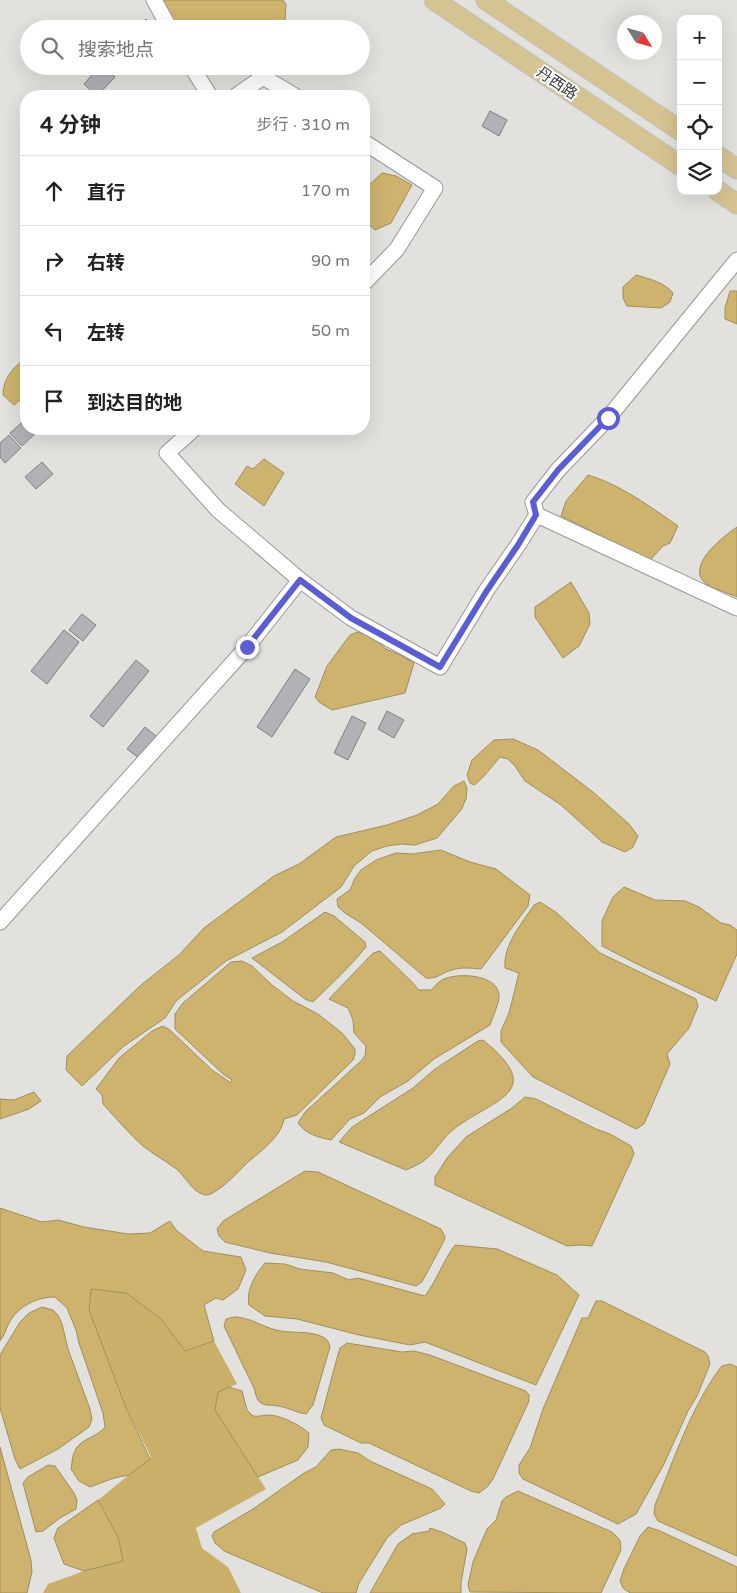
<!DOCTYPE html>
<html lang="zh">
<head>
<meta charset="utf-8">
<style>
	:root { --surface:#fff; --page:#f2f2f2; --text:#222; --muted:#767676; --line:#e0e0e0 }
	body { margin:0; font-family:"Varela Round","Noto Sans SC",sans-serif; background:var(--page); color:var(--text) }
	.controls { position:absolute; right:15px; top:15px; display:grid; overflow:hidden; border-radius:10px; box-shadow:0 5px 20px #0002 }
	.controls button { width:45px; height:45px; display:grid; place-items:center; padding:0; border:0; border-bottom:1px solid var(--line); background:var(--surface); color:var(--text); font:25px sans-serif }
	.compass { position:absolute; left:617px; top:15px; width:45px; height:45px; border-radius:50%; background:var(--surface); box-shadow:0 5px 20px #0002; rotate:127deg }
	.stop { position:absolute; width:15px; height:15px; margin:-11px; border:4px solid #5b5dd5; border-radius:50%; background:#fff }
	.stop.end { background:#5b5dd5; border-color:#fff; box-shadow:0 1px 5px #0008 }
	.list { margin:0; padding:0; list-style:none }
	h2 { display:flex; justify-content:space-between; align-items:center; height:65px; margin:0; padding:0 20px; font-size:21px }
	h2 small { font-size:16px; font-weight:400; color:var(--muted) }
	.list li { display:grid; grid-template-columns:32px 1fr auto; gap:15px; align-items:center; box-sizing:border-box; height:70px; padding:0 20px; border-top:1px solid var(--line) }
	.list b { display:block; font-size:19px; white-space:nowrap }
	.list em { font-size:16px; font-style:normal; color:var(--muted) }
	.icon { flex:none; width:28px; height:28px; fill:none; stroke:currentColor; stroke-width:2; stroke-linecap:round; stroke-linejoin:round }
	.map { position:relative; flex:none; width:737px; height:1593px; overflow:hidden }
	.search { position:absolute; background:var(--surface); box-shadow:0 5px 20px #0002; left:20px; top:20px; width:350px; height:55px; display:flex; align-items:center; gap:12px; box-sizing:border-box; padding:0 18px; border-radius:28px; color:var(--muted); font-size:19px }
	.panel { position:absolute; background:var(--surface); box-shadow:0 5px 20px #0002; left:20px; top:90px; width:350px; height:345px; border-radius:20px }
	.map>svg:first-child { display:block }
	.forest { fill:#cab06b }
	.water { fill:#cdb36d; stroke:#a08e5c }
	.building { fill:#b2b2b6; stroke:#808083 }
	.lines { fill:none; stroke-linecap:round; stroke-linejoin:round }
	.minor-casing { stroke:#999895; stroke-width:17 }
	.major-casing { stroke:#bfbfbe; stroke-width:21 }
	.minor { stroke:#fff; stroke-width:15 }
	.major { stroke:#d5c392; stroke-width:19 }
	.route { stroke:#5b5dd5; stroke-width:6 }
	.labels { text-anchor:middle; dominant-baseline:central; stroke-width:4; stroke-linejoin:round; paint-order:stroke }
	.street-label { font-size:15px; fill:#363635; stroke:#fff }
</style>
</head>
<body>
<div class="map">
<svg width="737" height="1593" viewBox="0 0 737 1593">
	<rect width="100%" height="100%" fill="#e2e1dd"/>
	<path class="forest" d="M91,1289L126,1293L161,1319L185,1351L214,1341L237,1384L218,1392L215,1410L266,1489L196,1528L202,1548L228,1567L241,1593H43L48,1584L84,1571L123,1561L118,1537L98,1500L151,1457L126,1408L89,1310Z"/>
	<g class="water">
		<path d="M160,0H283L286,4L285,21L276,29H176Z"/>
		<path d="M382,173L396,176L412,185L391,223L375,230L364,220V186L367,187Z"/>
		<path d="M636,275C649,279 664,282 673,293L670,302L661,308L627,306L623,298V287Z"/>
		<path d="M730,291H737V324L725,319V308Z"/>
		<path d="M26,357V395L14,405L3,395C3,377 14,368 26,357Z"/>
		<path d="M264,459L284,473L264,506L235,484L247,466L253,469Z"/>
		<path d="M588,475C619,484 651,507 678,526L670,543L663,546L650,560L561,516L566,501Z"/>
		<path d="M737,527V597C729,593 709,588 704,582C687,564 724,536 737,527Z"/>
		<path d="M571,582L589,613L590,624L579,646L563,658L535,617V607Z"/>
		<path d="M358,632L372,637L386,649L400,655L414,663L405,693L332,710L319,702L315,697L327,666L350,635Z"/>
		<path d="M513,739L538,750L593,792L629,824L638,836L633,847L625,852L602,842L561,805L525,781L515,766L508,759L500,757C491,767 484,778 474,785L470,783L467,775L472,760L494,740Z"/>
		<path d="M464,781L467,788L466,799L461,810L437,838L415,845L401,844L387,846L372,851L354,866L341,887L282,932L226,961L176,1001L165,1018L124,1046L82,1086L66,1070L67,1056L141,985L179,955L204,928L274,876L299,864L336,837L387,825L417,815L438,804L454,786Z"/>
		<path d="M441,850L470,862L496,869L530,895L528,906L481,969C471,968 461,967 452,970C443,972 436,980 426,978L361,923L345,913L338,907L337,899L350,890L355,878L361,870L376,860L396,853L412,854Z"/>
		<path d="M624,887L655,900L685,901L699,907L721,923L730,925L737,930V954L716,1001L637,964L602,946V921L613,897Z"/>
		<path d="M540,902L557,913L600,953L696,999L698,1006L689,1028L667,1054L670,1064L644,1124L636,1129L533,1077L501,1042V1031L509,1013L519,973L505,968C503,945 522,923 534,905Z"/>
		<path d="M325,912L334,916L365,942L366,947C350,967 331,984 313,1002L305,999L252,958L282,942Z"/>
		<path d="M380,951L411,981L419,990H431C434,987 438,982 442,980C456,972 498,974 499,995C500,1002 492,1018 490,1025L434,1059L408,1081L380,1097L364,1113L350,1119L331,1140C317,1137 306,1134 298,1123L305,1112L361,1061L365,1056L366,1046L354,1033L353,1020L348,1008L329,999L373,953Z"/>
		<path d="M242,961L252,966L272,985L293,1001L318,1014L342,1033L355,1049V1054L353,1060L297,1115L284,1119C281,1137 261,1151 248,1162C240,1170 217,1195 206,1195C193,1194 185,1175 175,1168C164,1160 153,1154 143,1146C129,1134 116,1118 103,1104L102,1095L96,1089L119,1058L152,1031L163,1026L170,1030L212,1070L231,1083L232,1080L223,1074L175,1029V1014L183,1003L231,962Z"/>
		<path d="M483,1040C547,1092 496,1098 455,1128C443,1137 437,1150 426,1159C421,1164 412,1167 406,1170L339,1142L352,1127L413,1088L435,1069L478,1041Z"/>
		<path d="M34,1092L41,1101L29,1109L0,1119V1099L14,1100Z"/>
		<path d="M525,1097L536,1099L596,1129L610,1134L631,1146L634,1153L631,1161L592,1246L581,1245L567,1246L435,1185V1177L447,1158L466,1137L512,1108Z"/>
		<path d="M305,1171L318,1172L441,1229L445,1237L444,1241L422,1282L416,1286L326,1262L270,1253L225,1242L219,1236L217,1229L223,1221Z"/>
		<path d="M0,1208L42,1222L58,1220L84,1227L128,1234L150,1233L170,1221L176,1230L203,1251L241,1257L246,1270L238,1289L223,1300L216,1298L204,1305L214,1341L185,1351L161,1319L126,1293L91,1289L89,1310L126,1408L150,1459L129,1475L114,1478L90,1487L79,1481L71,1469C72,1464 72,1458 74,1453C79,1438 97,1438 105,1427L103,1413L79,1343L76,1330L67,1308L55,1297C37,1297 18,1306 9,1323C6,1329 4,1336 0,1341Z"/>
		<path d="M455,1245L497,1249L557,1275L579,1295L536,1385L425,1342L410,1345L359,1335L297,1319L265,1316L249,1305C246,1290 255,1275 265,1263L285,1264L300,1269L333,1273L349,1280L358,1278L425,1296C437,1280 443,1261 455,1245Z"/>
		<path d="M596,1301H602L705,1352L708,1356L710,1364L697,1396L688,1411L664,1464L636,1514L618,1524L523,1479L519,1473V1465L530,1448L543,1409L582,1318H588Z"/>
		<path d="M42,1307L53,1310L58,1315L62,1324L68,1349L90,1409L92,1419L89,1427L58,1449L20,1469L15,1459L0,1408V1355L20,1322L29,1313Z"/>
		<path d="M234,1317C249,1317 261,1326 276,1330C291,1334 309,1330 323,1337C327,1339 329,1342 330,1347L313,1405L306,1414C296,1413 288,1407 278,1406C272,1405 266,1406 261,1403C256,1400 256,1393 254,1388L224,1326L226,1319Z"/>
		<path d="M347,1343L402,1352L414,1351L430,1355L526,1391L529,1395V1401L493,1479L488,1486L479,1493L471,1491L369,1443H361L324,1425L321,1418L337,1358L340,1348Z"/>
		<path d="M730,1364L737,1367V1556L658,1521L654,1514L655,1505C673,1462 693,1402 722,1366Z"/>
		<path d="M229,1387L242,1391L247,1410L253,1416C259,1417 263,1415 269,1415C280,1415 300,1425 309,1433L308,1447L298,1460L258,1477L215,1410L218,1392Z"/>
		<path d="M0,1447L31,1560L32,1572L27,1593H0Z"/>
		<path d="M339,1449L358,1453L370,1461L432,1489L445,1504L441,1508L401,1525L387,1538L359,1583L356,1593H323L224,1551L215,1543L212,1536L214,1532L253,1509L304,1473L316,1467L331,1450Z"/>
		<path d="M48,1465L55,1466L74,1493L77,1500L76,1509L60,1518L43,1531L36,1532L23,1483L28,1477Z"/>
		<path d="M518,1491L612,1532L620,1540L621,1550L601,1593L470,1592L468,1585L473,1562L487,1529L496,1520L502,1501L506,1497Z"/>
		<path d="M98,1500L118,1537L123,1561L84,1571L64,1564L54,1538L58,1528Z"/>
		<path d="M648,1527L660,1531L737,1567V1593H630L623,1588L620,1581L624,1569L640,1536Z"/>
		<path d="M430,1528L442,1532L465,1543L467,1549L461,1583V1593H370L398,1544L412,1534L429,1531Z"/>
	</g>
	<g class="building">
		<path d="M146,19L156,29H137Z"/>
		<path d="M100,66H104L115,77L97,96L84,84Z"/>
		<path d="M490,111L507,120L499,136L482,126Z"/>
		<path d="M26,419V429H35L38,431L22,446L10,433Z"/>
		<path d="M9,435L21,448L5,463L0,457V443Z"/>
		<path d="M42,462L53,474L36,489L25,477Z"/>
		<path d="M82,614L96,625L83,641L69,630Z"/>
		<path d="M64,630L79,642L47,684L31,671Z"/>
		<path d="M136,660L149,671L103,727L90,716Z"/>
		<path d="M295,669L310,679L272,737L257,727Z"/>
		<path d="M387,711L404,720L394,738L378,729Z"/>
		<path d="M352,716L366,723L348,760L334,753Z"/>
		<path d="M145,727L156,736L139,758L127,749Z"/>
	</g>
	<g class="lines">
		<g class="minor-casing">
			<g id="minor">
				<path d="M154,0L170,29"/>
				<path d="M191,66L210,96"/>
				<path d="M236,96L263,77L295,96"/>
				<path d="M364,142L435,188L397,249L364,283"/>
				<path d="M194,429L167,453L218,510L300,580L351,618L440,667L486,591L518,545L537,515L533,502L558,470L608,418L737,260"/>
				<path d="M537,515L737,608"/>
				<path d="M0,922L247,647L300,580"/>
			</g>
		</g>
		<g class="major-casing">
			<g id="major">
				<path d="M434,0L681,166"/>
				<path d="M486,0L681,131"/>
				<path d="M718,156L737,169"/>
				<path d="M718,191L737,204"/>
			</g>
		</g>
		<use href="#minor" class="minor"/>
		<use href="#major" class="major"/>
	</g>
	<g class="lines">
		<path class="route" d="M247,647L300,580L351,618L440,667L486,592L518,545L536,515L533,502L558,470L608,418"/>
	</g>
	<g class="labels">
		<g class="street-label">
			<text transform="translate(557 83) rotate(34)">丹西路</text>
		</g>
	</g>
</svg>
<div class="controls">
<button>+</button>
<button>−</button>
<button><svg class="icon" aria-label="locate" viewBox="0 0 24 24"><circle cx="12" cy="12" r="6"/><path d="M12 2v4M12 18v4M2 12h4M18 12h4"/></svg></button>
<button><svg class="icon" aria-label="layers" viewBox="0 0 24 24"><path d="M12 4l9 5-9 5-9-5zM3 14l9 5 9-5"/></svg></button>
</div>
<svg class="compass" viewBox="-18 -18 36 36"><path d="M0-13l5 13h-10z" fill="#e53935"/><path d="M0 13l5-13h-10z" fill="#767676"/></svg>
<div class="stop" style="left:608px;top:418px"></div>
<div class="stop end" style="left:247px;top:647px"></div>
<div class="search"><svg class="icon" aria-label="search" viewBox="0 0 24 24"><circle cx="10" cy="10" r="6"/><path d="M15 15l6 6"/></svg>搜索地点</div>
<section class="panel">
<h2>4 分钟<small>步行 · 310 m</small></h2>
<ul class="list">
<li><svg class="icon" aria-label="ahead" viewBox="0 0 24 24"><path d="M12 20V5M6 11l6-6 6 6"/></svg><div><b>直行</b></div><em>170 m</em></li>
<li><svg class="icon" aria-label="right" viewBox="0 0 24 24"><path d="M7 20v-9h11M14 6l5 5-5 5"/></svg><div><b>右转</b></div><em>90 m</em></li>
<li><svg class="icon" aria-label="left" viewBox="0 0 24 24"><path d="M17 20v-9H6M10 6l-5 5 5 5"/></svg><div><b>左转</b></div><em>50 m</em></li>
<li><svg class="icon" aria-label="arrive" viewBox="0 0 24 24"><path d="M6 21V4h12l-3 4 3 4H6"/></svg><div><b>到达目的地</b></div></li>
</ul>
</section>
</div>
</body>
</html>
